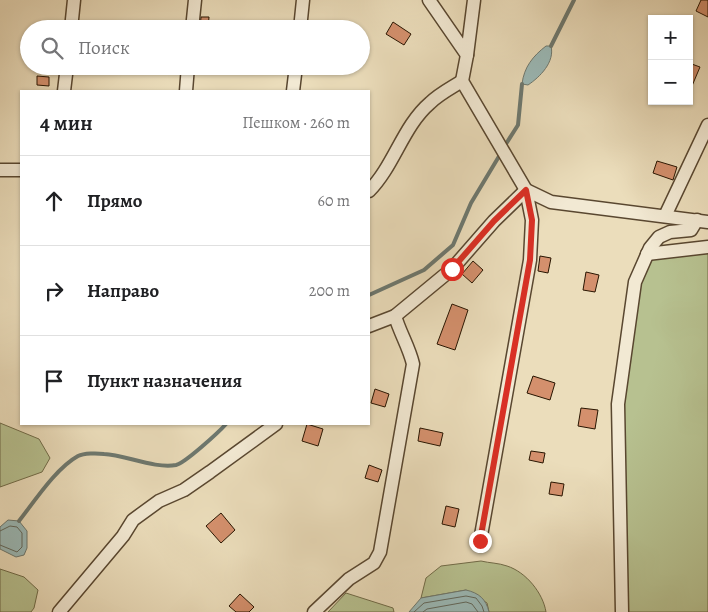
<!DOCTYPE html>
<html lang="ru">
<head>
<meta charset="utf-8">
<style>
	:root { --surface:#fff; --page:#f6f6f6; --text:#202124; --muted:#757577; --line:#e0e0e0 }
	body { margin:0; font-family:Alegreya,serif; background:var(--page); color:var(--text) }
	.controls { position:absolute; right:15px; top:15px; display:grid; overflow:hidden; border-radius:0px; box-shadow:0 1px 4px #0004 }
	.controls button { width:45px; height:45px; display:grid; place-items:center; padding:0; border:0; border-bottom:1px solid var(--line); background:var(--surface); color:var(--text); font:25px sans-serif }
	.stop { position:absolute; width:15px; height:15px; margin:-11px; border:4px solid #d93025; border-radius:50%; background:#fff }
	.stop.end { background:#d93025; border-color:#fff; box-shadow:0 1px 5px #0008 }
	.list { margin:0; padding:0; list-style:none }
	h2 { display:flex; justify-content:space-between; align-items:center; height:65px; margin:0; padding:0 20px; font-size:21px }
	h2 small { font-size:16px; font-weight:400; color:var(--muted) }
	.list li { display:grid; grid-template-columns:32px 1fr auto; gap:15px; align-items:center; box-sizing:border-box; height:90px; padding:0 20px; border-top:1px solid var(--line) }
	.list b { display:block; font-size:19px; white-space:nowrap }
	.list em { font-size:16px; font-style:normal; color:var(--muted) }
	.icon { flex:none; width:28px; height:28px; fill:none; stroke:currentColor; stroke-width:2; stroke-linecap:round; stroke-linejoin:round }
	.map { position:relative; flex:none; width:708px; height:612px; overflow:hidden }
	.search { position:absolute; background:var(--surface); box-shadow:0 1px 4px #0004; left:20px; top:20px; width:350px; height:55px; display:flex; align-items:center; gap:12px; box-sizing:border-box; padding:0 18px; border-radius:28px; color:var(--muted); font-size:19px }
	.panel { position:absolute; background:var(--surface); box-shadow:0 1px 4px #0004; left:20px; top:90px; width:350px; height:335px; border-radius:0px }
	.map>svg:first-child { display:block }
	.green { fill:#b7c190; stroke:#706b48 }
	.water { fill:#9bbab8; stroke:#6d786f }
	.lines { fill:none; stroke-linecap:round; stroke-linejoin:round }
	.shore { stroke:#62685c; stroke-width:1 }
	.stream { stroke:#6d786f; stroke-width:4 }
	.building { fill:#d4906d; stroke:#281501 }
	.minor-casing { stroke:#594730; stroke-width:15 }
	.minor { stroke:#f2e9d3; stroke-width:12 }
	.route { stroke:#d93025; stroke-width:6 }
</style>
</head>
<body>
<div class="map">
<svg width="708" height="612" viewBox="0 0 708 612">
	<rect width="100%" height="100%" fill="#ebddbb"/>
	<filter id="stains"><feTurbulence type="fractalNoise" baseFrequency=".004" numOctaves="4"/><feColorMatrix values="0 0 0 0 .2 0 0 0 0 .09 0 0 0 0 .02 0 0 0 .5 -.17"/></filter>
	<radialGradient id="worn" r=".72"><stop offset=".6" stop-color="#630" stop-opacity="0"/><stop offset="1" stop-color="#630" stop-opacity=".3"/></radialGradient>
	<g class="green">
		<path d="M708,247V612H622L618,404L635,282L647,254Z"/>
		<path d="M0,423L39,439L50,458L42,472L0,487Z"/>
		<path d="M481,561C489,563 499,563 507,566C526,572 543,593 546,612H489L487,603L466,590L421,598L426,578L441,566Z"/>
		<path d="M0,569L24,577L38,590L34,608L31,612H0Z"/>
		<path d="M346,593L393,608L394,612H328Z"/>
	</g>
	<g class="water">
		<path d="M546,46H551C555,62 540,77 528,85L522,84C524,67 533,56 546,46Z"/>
		<path d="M8,520L19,521L27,531V548L24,555L16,557L0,549V527Z"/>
		<path d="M466,590C479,593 486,599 489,612H409L421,598Z"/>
	</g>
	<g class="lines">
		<g class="shore">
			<path d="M0,531L10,526L17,527L22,533V547L17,552L0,545"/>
			<path d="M414,612L424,603L466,596L476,598L482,606L484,612"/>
			<path d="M423,612L427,609L466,602L472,604L478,612"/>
		</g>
		<g class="stream">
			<path d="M551,46L574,0"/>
			<path d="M504,147L518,125L522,84"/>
			<path d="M369,295L424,270L453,245L471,203L501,153"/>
			<path d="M19,521C34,502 56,468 78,456C84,453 97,453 104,454C125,455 155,469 176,465C185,463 219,432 226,424"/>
		</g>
	</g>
	<g class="building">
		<path d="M701,0H708V17L696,11Z"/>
		<path d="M201,17H209L208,29H200Z"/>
		<path d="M393,22L411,34L404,45L386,34Z"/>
		<path d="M689,63L700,67L689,93Z"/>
		<path d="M37,76L49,77V86L37,85Z"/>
		<path d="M657,161L677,167L673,180L653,173Z"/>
		<path d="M540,256L551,258L548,273L538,271Z"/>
		<path d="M473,261L483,270L472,283L462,274Z"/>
		<path d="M586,272L599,275L595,292L583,290Z"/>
		<path d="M452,304L468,310L455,350L437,344Z"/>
		<path d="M533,376L555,383L550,400L527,393Z"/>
		<path d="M375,389L389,394L385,407L371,403Z"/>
		<path d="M581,408L598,410L595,429L578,426Z"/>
		<path d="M307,424L323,429L318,446L302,441Z"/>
		<path d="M420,428L443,433L440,446L418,441Z"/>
		<path d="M531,451L545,453L543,463L529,460Z"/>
		<path d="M369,465L382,470L378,482L365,478Z"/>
		<path d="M551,482L564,484L562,496L549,494Z"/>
		<path d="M446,506L459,509L455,527L442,524Z"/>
		<path d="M221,513L235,530L221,543L206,526Z"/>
		<path d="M240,594L254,607L249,612H236L229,606Z"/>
	</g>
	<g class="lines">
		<g class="minor-casing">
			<g id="minor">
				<path d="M429,0L467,55L462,81L526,190L551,202L708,222"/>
				<path d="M71,29L74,0"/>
				<path d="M192,29L195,0"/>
				<path d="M300,29L303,0"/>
				<path d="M467,55L474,0"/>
				<path d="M64,91L67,66"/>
				<path d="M186,91L188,66"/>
				<path d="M293,91L296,66"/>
				<path d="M0,170H21"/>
				<path d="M369,191C394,166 403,126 430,103C439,94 451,88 462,81"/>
				<path d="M665,216L708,125"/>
				<path d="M647,254L708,247"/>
				<path d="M369,326L395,316L452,269L494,221L526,190"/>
				<path d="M480,541L530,260L532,220L526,190"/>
				<path d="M59,612L123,536L133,520L159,501L184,490L210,472L276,424"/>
				<path d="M314,612L349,579L374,563L380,552L413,364C409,347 400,333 395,316"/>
				<path d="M622,612L618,404L635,282L650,248L659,237L670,232L691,230L697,220"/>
			</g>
		</g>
		<use href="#minor" class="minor"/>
	</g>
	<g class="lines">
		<path class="route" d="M452,269L494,221L526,190L532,220L530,260L480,541"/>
	</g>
	<rect width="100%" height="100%" filter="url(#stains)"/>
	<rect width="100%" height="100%" fill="url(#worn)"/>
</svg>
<div class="controls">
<button>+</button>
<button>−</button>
</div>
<div class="stop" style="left:452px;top:269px"></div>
<div class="stop end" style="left:480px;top:541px"></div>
<div class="search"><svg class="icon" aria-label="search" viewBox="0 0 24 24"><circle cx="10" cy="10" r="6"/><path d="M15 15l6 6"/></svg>Поиск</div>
<section class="panel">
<h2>4 мин<small>Пешком · 260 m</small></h2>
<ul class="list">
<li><svg class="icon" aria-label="ahead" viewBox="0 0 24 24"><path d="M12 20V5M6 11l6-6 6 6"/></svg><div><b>Прямо</b></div><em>60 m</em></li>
<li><svg class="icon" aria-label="right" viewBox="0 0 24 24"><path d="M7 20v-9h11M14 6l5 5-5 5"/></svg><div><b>Направо</b></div><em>200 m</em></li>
<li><svg class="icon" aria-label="arrive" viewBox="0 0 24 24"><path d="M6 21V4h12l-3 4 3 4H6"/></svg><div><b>Пункт назначения</b></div></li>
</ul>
</section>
</div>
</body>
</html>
